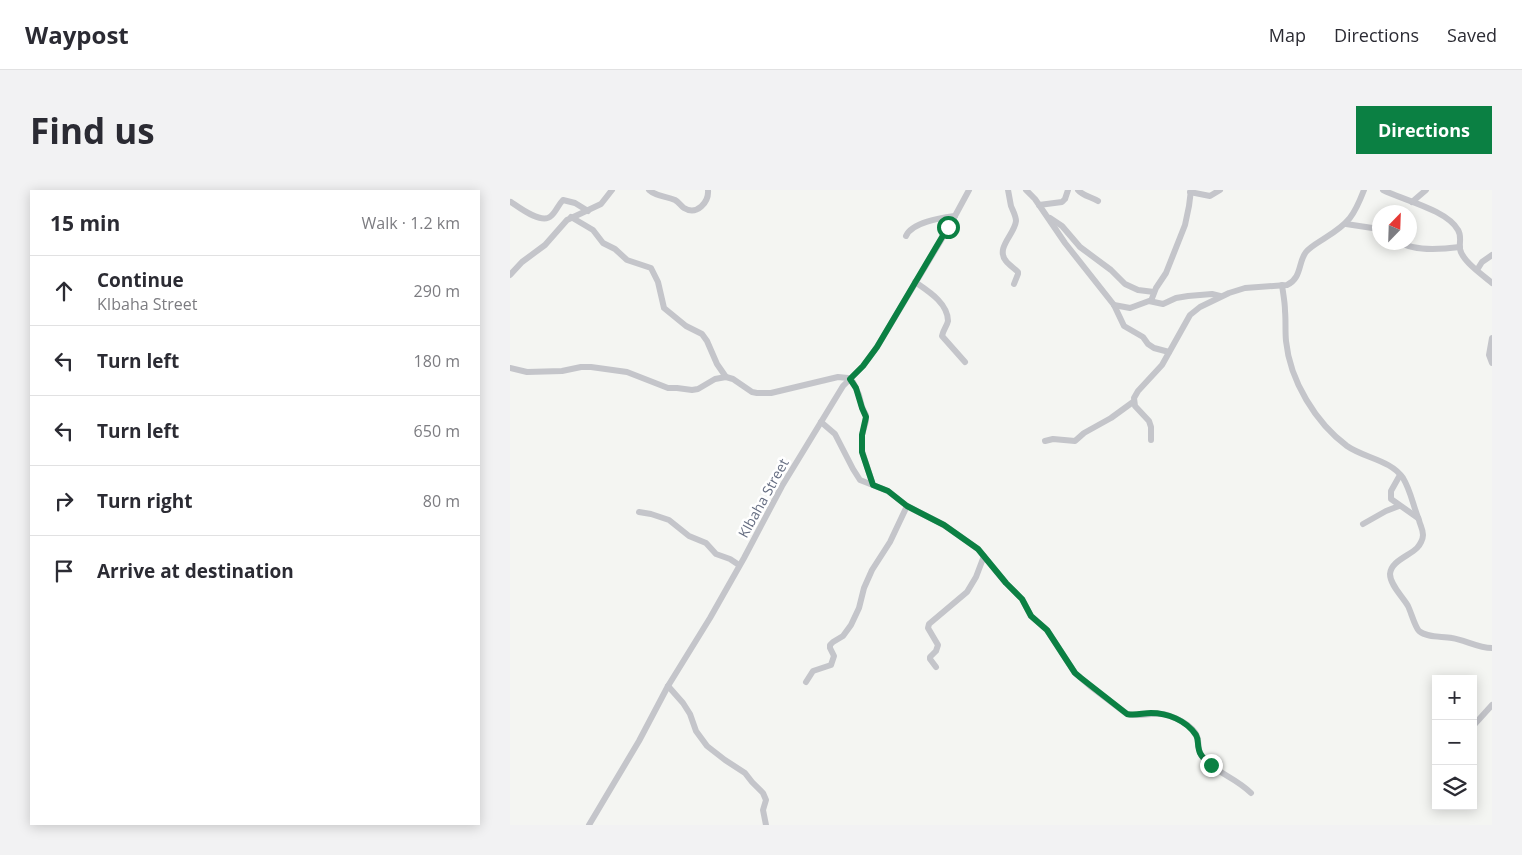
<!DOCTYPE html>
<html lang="en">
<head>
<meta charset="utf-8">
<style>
	:root { --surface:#fff; --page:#f2f2f3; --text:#2b2b33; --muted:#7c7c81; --line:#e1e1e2; --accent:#0b8043 }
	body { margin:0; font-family:"Open Sans",sans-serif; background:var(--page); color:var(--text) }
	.controls { position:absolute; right:15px; bottom:15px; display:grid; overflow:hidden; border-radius:0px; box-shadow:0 2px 12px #0003 }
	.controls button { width:45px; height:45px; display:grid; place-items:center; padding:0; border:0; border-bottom:1px solid var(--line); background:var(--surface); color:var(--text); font:25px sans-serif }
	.compass { position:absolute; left:862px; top:15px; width:45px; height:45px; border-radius:50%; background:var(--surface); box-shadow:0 2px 12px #0003; rotate:23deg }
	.stop { position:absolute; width:15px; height:15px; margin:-11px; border:4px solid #0b8043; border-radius:50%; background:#fff }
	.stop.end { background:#0b8043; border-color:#fff; box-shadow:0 1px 5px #0008 }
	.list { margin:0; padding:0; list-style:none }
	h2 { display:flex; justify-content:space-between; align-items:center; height:65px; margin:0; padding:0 20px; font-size:21px }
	h2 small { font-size:16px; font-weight:400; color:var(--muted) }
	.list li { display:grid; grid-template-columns:32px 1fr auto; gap:15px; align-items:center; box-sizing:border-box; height:70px; padding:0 20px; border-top:1px solid var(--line) }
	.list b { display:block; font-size:19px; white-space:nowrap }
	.list p { margin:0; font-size:16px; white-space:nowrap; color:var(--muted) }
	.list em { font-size:16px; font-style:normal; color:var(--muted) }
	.icon { flex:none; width:28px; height:28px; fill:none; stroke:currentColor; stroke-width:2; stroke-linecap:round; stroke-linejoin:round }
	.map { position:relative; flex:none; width:982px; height:635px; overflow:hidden; border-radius:0px }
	header { display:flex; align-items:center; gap:30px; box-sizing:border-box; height:70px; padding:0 25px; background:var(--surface); border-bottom:1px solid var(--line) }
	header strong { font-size:24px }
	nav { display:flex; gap:28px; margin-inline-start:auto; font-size:18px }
	.intro { display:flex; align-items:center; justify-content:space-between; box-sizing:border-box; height:120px; padding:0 30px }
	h1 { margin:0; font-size:35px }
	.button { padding:12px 22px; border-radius:0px; background:var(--accent); color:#fff; font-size:18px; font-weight:700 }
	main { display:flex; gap:30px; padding:0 30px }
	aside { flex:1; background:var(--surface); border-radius:0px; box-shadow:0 2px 12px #0003 }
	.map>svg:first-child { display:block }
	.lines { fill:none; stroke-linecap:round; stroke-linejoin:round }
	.minor { stroke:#c4c5ca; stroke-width:6 }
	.route { stroke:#0b8043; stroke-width:6 }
	.labels { text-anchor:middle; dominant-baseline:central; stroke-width:5; stroke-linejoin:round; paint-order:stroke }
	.street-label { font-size:14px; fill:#666e82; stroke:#fff }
</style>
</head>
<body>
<header>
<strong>Waypost</strong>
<nav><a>Map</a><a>Directions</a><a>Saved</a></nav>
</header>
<div class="intro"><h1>Find us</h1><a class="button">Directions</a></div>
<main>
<aside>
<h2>15 min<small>Walk · 1.2 km</small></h2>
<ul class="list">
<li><svg class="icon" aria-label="ahead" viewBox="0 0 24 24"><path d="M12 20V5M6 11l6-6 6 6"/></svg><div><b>Continue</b><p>KIbaha Street</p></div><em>290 m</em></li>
<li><svg class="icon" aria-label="left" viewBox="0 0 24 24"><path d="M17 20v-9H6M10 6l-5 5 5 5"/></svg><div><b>Turn left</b></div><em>180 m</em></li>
<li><svg class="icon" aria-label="left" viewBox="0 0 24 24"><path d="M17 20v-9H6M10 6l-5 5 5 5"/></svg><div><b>Turn left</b></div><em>650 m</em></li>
<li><svg class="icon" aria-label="right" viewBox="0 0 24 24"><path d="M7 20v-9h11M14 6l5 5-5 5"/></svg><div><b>Turn right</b></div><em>80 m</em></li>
<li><svg class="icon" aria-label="arrive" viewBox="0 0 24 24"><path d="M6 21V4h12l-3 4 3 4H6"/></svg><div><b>Arrive at destination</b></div></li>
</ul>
</aside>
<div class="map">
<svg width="982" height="635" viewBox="0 0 982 635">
	<rect width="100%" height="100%" fill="#f4f5f2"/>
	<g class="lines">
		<g class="minor">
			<path d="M139,0C147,7 156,6 165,10C169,12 171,16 174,18C187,26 199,12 198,0"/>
			<path d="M498,0C499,5 500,11 501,16C503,21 506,26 506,31C505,44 485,58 496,71C499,75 504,78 508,82V84L504,94"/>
			<path d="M516,0L525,9L555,53L604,115L614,136L633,147L638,154L644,158L659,162"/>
			<path d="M568,0C573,6 582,7 588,11"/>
			<path d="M873,0C893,10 937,20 948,40C952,46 949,53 950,59C952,71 973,85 982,93"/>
			<path d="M680,2L700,6L710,0"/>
			<path d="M1,12C10,18 32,35 41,26C46,22 48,15 53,10L65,13L78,21"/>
			<path d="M902,12L916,0"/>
			<path d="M529,15L552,12L555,9L558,0"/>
			<path d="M61,27L83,40L93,53L105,59L117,70L141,78L148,92L154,118L176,136L192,144L197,151L207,174L216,187"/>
			<path d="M540,28L552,36L570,57L601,80L615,94L628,100L644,102"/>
			<path d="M836,34L869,39"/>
			<path d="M396,46C402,32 431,28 445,26"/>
			<path d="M890,52C904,62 934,59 950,57"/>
			<path d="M967,80L972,72L982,65"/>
			<path d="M0,85L12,72L35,55L57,30L91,14L102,0"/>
			<path d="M405,92C418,101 438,113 438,131C437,136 433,140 432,146L455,172"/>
			<path d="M772,95C773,103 775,112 775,121C776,131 775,141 776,151C780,191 806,233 837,256C854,268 881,270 893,288C901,301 903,316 909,330C910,335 913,339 913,345C913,349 910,355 907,358C899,366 881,371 880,384C880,395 893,407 898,416C901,422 905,437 909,441C917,448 932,446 942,448C955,450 968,458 982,458"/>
			<path d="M641,111L646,98L656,83L675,35L679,16L681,0"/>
			<path d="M604,115L620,118L639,111L653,114L666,108L678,106L702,104L710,106"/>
			<path d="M982,148L979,165L982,173"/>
			<path d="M0,178L17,182L52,181L71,177H81L117,182L158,198H167L182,200L188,199L205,189L216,187L223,189L242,202L247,203H261L328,187L338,188L343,192L349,205L352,217L356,225V231L352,245V261L363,295"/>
			<path d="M311,232L325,244L343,279L350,290L378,301L397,316L434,335L468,359L496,393L512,409L521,426L537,440L565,483L580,496L617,524C631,528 644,520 660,526C670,529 687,539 688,550C689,558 688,562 694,569C707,583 726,588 741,603"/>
			<path d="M641,250V237L639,231L625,216L624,208L628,201L652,175L680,125L690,117L719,103L735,98L777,95C792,88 788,72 796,62C801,56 809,52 815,48C839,33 844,26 854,0"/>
			<path d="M535,251L543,249L565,251L574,243L601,228L623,212"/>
			<path d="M890,285L881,301V309L908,328"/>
			<path d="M129,322L141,324L159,330L179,346L196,353L206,364L220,369L229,375"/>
			<path d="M853,334L876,321L889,316"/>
			<path d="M426,477L420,469V467L426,461L428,455L418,438L419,434L457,402L466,387L474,366"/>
			<path d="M296,492L303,481L321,475L324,466L320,458V455L323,452L333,446L341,435L349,418L354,398L362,380L380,352L397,316"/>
			<path d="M158,496L173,513L180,524L186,541L197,556L215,570L235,583L242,592L253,603L256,610L253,620L256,635"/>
			<path d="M963,536L982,515"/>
			<path d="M79,635L129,551L158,496L200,428L234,368L272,296L333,196L353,176L367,157L439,37L459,0"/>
		</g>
	</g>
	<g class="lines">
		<path class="route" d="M438,37L367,157L353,176L340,189L346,198L352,218L356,227L352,245V262L363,295L378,301L397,316L434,335L468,359L496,393L512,409L521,426L537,440L565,483L571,488L617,524C625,526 633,523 641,523C657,523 676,530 686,545C689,550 687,554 689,560C690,566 696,571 701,575"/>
	</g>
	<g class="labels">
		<g class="street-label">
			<text transform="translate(253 308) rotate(-61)">KIbaha Street</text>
		</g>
	</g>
</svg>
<div class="controls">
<button>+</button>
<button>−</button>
<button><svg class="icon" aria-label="layers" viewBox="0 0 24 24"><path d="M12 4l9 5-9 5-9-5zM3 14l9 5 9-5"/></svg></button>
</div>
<svg class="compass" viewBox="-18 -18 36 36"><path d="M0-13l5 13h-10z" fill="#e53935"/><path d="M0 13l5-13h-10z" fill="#7c7c81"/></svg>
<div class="stop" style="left:438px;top:37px"></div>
<div class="stop end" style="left:701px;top:575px"></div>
</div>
</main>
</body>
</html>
